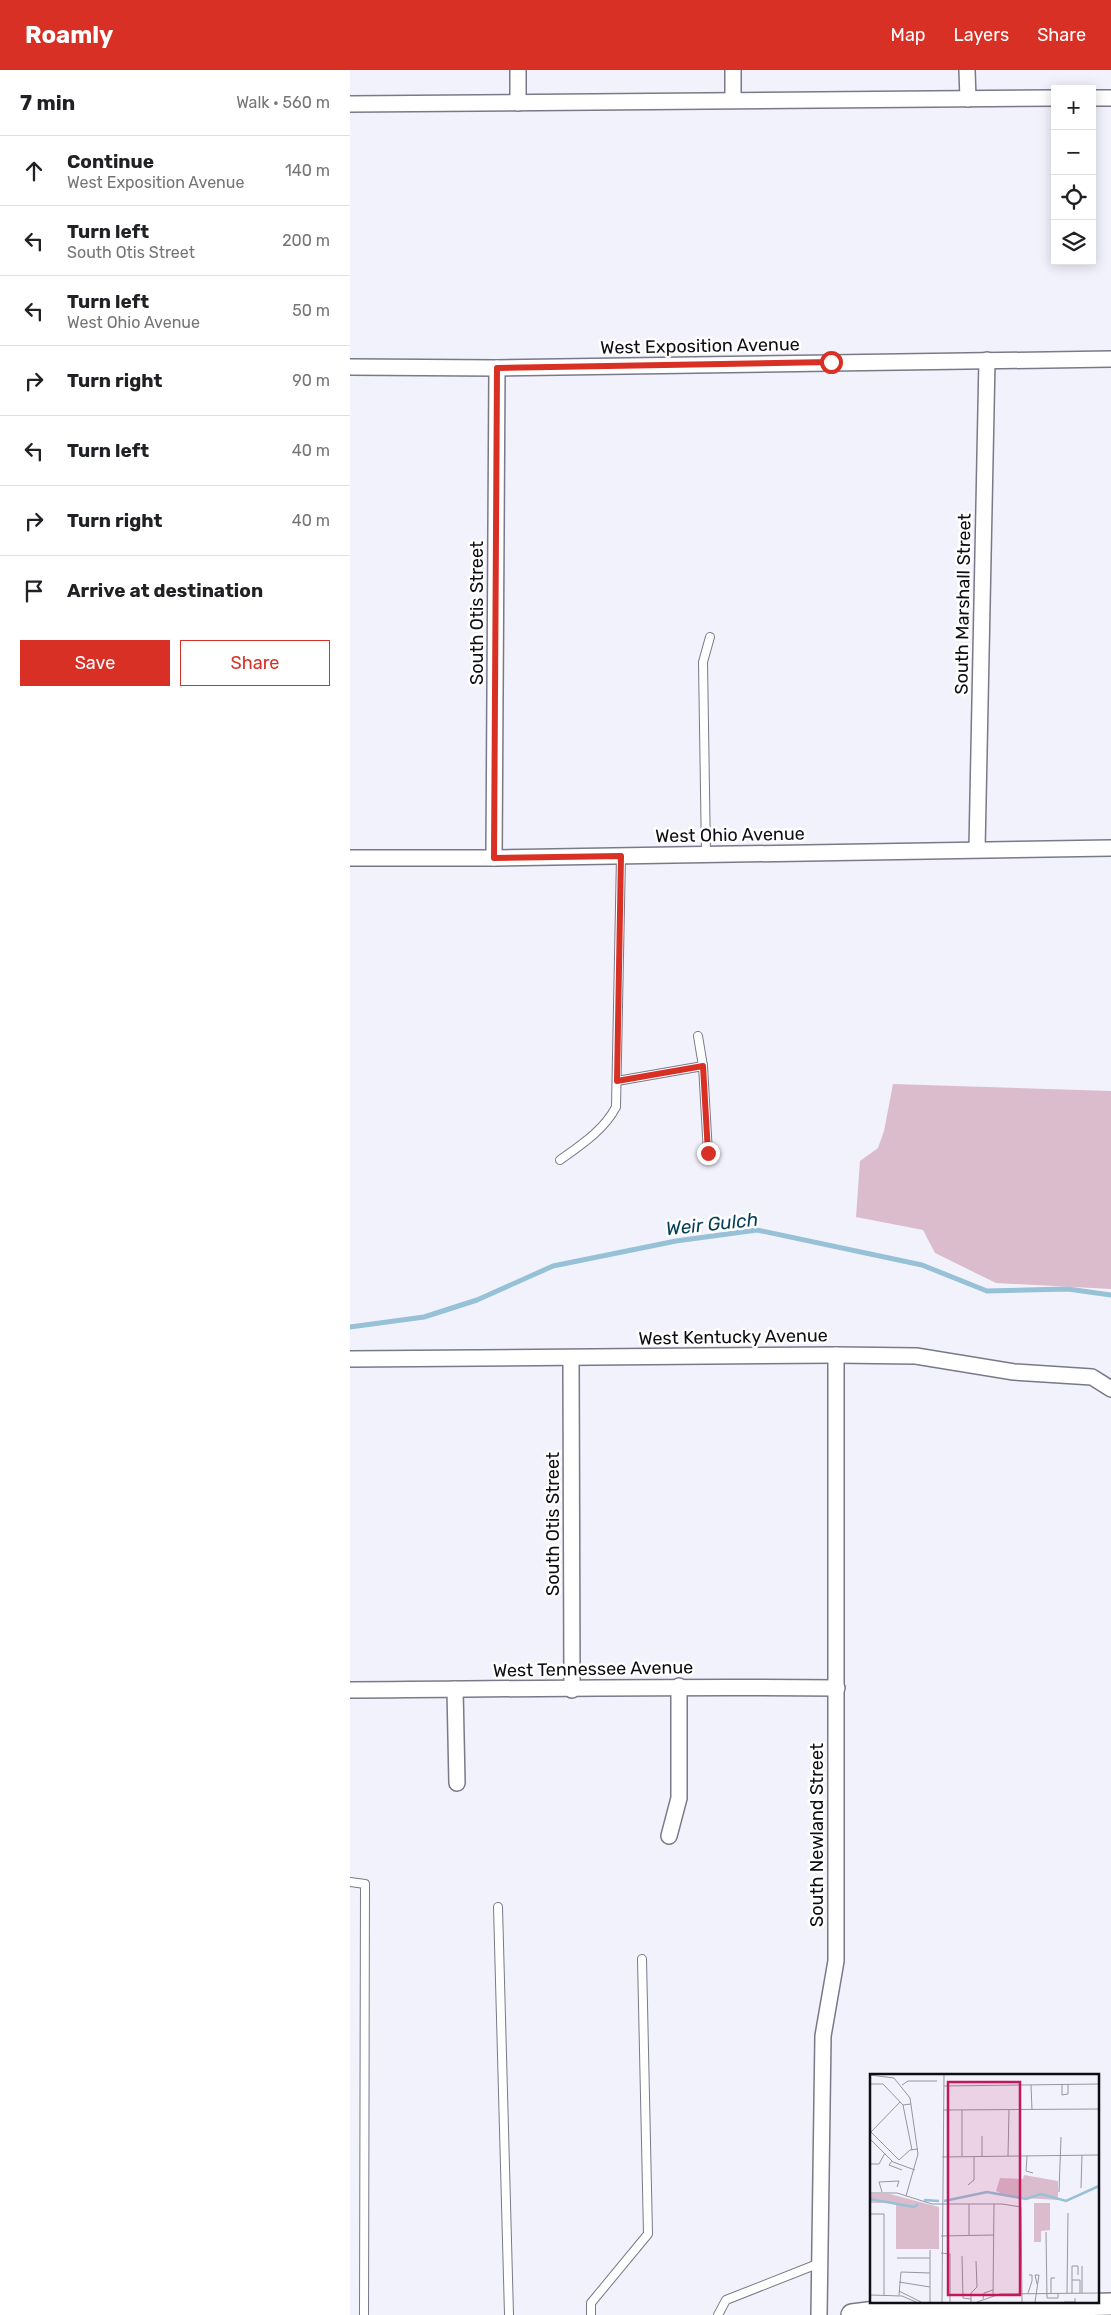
<!DOCTYPE html>
<html lang="en">
<head>
<meta charset="utf-8">
<style>
	:root { --surface:#fff; --page:#f2f2f2; --text:#202124; --muted:#757577; --line:#e0e0e0; --accent:#d93025 }
	body { margin:0; font-family:Rubik,sans-serif; background:var(--page); color:var(--text) }
	.controls { position:absolute; right:15px; top:15px; display:grid; overflow:hidden; border-radius:0px; box-shadow:0 2px 12px #0003 }
	.controls button { width:45px; height:45px; display:grid; place-items:center; padding:0; border:0; border-bottom:1px solid var(--line); background:var(--surface); color:var(--text); font:25px sans-serif }
	.stop { position:absolute; width:15px; height:15px; margin:-11px; border:4px solid #d93025; border-radius:50%; background:#fff }
	.stop.end { background:#d93025; border-color:#fff; box-shadow:0 1px 5px #0008 }
	.list { margin:0; padding:0; list-style:none }
	h2 { display:flex; justify-content:space-between; align-items:center; height:65px; margin:0; padding:0 20px; font-size:21px }
	h2 small { font-size:16px; font-weight:400; color:var(--muted) }
	.list li { display:grid; grid-template-columns:32px 1fr auto; gap:15px; align-items:center; box-sizing:border-box; height:70px; padding:0 20px; border-top:1px solid var(--line) }
	.list b { display:block; font-size:19px; white-space:nowrap }
	.list p { margin:0; font-size:16px; white-space:nowrap; color:var(--muted) }
	.list em { font-size:16px; font-style:normal; color:var(--muted) }
	.actions { display:flex; gap:10px; padding:15px 20px }
	.actions a { flex:1; padding:11px 0; border:1px solid var(--accent); border-radius:0px; text-align:center; font-size:18px; color:var(--accent) }
	.actions .main { background:var(--accent); color:#fff }
	.icon { flex:none; width:28px; height:28px; fill:none; stroke:currentColor; stroke-width:2; stroke-linecap:round; stroke-linejoin:round }
	.map { position:relative; flex:none; width:761px; height:2245px; overflow:hidden }
	header { display:flex; align-items:center; gap:30px; box-sizing:border-box; height:70px; padding:0 25px; background:var(--accent); color:#fff }
	header strong { font-size:24px }
	nav { display:flex; gap:28px; margin-inline-start:auto; font-size:18px }
	main { display:flex }
	aside { flex:1; background:var(--surface) }
	.map>svg:first-child { display:block }
	.green { fill:#dbbccc }
	.lines { fill:none; stroke-linecap:round; stroke-linejoin:round }
	.stream { stroke:#96c1d7; stroke-width:5 }
	.service-casing { stroke:#797989; stroke-width:10 }
	.minor-casing { stroke:#797989; stroke-width:18 }
	.secondary-casing { stroke:#797989; stroke-width:24 }
	.service { stroke:#fff; stroke-width:8 }
	.minor { stroke:#fff; stroke-width:15 }
	.secondary { stroke:#fff; stroke-width:21 }
	.route { stroke:#d93025; stroke-width:6 }
	.labels { text-anchor:middle; dominant-baseline:central; stroke-width:5; stroke-linejoin:round; paint-order:stroke }
	.street-label { font-size:18px; fill:#0d0d13; stroke:#fff }
	.water-label { font-size:19px; font-style:italic; fill:#054259; stroke:#fff }
	.inset-river { fill:none; stroke:#96c1d7; stroke-width:2.5 }
	.inset-road { fill:none; stroke:#96969f; stroke-width:1 }
	.view { fill:#c2185b; fill-opacity:0.15; stroke:#c2185b; stroke-width:2.5 }
	.inset-edge { fill:none; stroke:#0d0d13; stroke-width:2.5 }
</style>
</head>
<body>
<header>
<strong>Roamly</strong>
<nav><a>Map</a><a>Layers</a><a>Share</a></nav>
</header>
<main>
<aside>
<h2>7 min<small>Walk · 560 m</small></h2>
<ul class="list">
<li><svg class="icon" aria-label="ahead" viewBox="0 0 24 24"><path d="M12 20V5M6 11l6-6 6 6"/></svg><div><b>Continue</b><p>West Exposition Avenue</p></div><em>140 m</em></li>
<li><svg class="icon" aria-label="left" viewBox="0 0 24 24"><path d="M17 20v-9H6M10 6l-5 5 5 5"/></svg><div><b>Turn left</b><p>South Otis Street</p></div><em>200 m</em></li>
<li><svg class="icon" aria-label="left" viewBox="0 0 24 24"><path d="M17 20v-9H6M10 6l-5 5 5 5"/></svg><div><b>Turn left</b><p>West Ohio Avenue</p></div><em>50 m</em></li>
<li><svg class="icon" aria-label="right" viewBox="0 0 24 24"><path d="M7 20v-9h11M14 6l5 5-5 5"/></svg><div><b>Turn right</b></div><em>90 m</em></li>
<li><svg class="icon" aria-label="left" viewBox="0 0 24 24"><path d="M17 20v-9H6M10 6l-5 5 5 5"/></svg><div><b>Turn left</b></div><em>40 m</em></li>
<li><svg class="icon" aria-label="right" viewBox="0 0 24 24"><path d="M7 20v-9h11M14 6l5 5-5 5"/></svg><div><b>Turn right</b></div><em>40 m</em></li>
<li><svg class="icon" aria-label="arrive" viewBox="0 0 24 24"><path d="M6 21V4h12l-3 4 3 4H6"/></svg><div><b>Arrive at destination</b></div></li>
</ul>
<div class="actions"><a class="main">Save</a><a>Share</a></div>
</aside>
<div class="map">
<svg width="761" height="2245" viewBox="0 0 761 2245">
	<rect width="100%" height="100%" fill="#f2f2fd"/>
	<path class="green" d="M543,1014L761,1021V1219L646,1213L585,1183L573,1160L506,1147L510,1091L528,1078L534,1061Z"/>
	<g class="lines">
		<path class="stream" d="M0,1257L74,1247L127,1230L203,1196L326,1171L407,1160L572,1195L637,1221L718,1219L761,1225"/>
		<g class="service-casing">
			<g id="service">
				<path d="M356,784L353,592L360,567"/>
				<path d="M353,996L358,1083"/>
				<path d="M267,1011L353,996L348,966"/>
				<path d="M210,1090C231,1075 254,1060 266,1037L271,786"/>
				<path d="M0,1812L15,1814L14,2245"/>
				<path d="M148,1837L159,2245"/>
				<path d="M241,2245V2233L298,2164L292,1889"/>
				<path d="M368,2245L376,2230L470,2193"/>
			</g>
		</g>
		<g class="minor-casing">
			<g id="minor">
				<path d="M383,0V30"/>
				<path d="M617,0L618,29"/>
				<path d="M742,28H761"/>
				<path d="M168,33V0"/>
				<path d="M0,34L705,28"/>
				<path d="M0,297L147,298L761,289"/>
				<path d="M627,779L637,290"/>
				<path d="M0,788H144L761,778"/>
				<path d="M144,788L147,298"/>
				<path d="M221,1288L222,1620"/>
				<path d="M0,1289L486,1285L566,1286L664,1302L742,1307L761,1319"/>
				<path d="M105,1619L107,1713"/>
				<path d="M0,1620C162,1619 324,1616 487,1618"/>
				<path d="M319,1766L329,1728V1616"/>
				<path d="M469,2245L473,1966L486,1891V1285"/>
			</g>
		</g>
		<g class="secondary-casing">
			<path id="secondary" d="M502,2245L542,2240L761,2234"/>
		</g>
		<use href="#service" class="service"/>
		<use href="#minor" class="minor"/>
		<use href="#secondary" class="secondary"/>
	</g>
	<g class="lines">
		<path class="route" d="M358,1083L353,996L267,1011L271,786L144,788L147,298L481,292"/>
	</g>
	<g class="labels">
		<g class="street-label">
			<text transform="translate(350 276) rotate(-1)">West Exposition Avenue</text>
			<text transform="translate(613 534) rotate(-89)">South Marshall Street</text>
			<text transform="translate(127 543) rotate(-90)">South Otis Street</text>
			<text transform="translate(380 765) rotate(-1)">West Ohio Avenue</text>
			<text transform="translate(383 1267) rotate(-1)">West Kentucky Avenue</text>
			<text transform="translate(203 1454) rotate(-90)">South Otis Street</text>
			<text transform="translate(243 1599) rotate(-1)">West Tennessee Avenue</text>
			<text transform="translate(467 1765) rotate(-90)">South Newland Street</text>
		</g>
		<g class="water-label">
			<text transform="translate(362 1154) rotate(-6)">Weir Gulch</text>
		</g>
	</g>
	<g transform="translate(520 2004)">
		<rect width="229" height="229" fill="#f2f2fd"/>
		<path d="M154,101L188,107V126L139,123L126,117L130,104L153,105ZM0,120H20L69,133V175H26V129H0ZM164,129H180V156L171,157V168H164Z" fill="#dbbccc"/>
		<path class="inset-river" d="M0,125L44,133L48,130M54,126L69,127M74,127L117,118L156,125L171,120L196,127L229,112"/>
		<path class="inset-road" d="M0,1L24,4L40,24L48,80L36,122M0,10H13L33,31M192,10V21L198,20V10M32,11L38,7H67M161,11L162,36M74,12L229,10M41,30L33,31L42,76M73,36L229,35M1,58L29,86L40,76L48,75M0,59L30,28M0,65L23,88L45,96M92,82V36M112,82V62M138,82L139,36M157,82L156,97L163,99M72,83L229,81M22,87L19,91L32,96M0,90H9L15,79M98,111L104,106V83M211,114L212,81M12,118L9,108L29,107L27,113M189,118L191,63M0,119H27L62,130H132L151,133L152,228M99,130V161M0,140H14V221M176,158L177,224H188V219M71,162L124,161M71,179L80,180V228M92,182L93,224L101,225M27,184H60M212,192V219M202,206H210V219M29,208L60,213M29,217L51,228M158,219L162,207V201H159M181,219V204H185M197,219L198,139M202,219V192H208V201M0,221L32,222L46,228M29,221L31,198L60,199M123,221L124,130M113,225L114,219L123,216M60,228V176M72,228L74,0M101,228V219L107,213L106,187M107,228L130,220L229,219M165,228L169,201H165L167,210M194,228H205V224"/>
		<path class="view" d="M78,8H150V221H78Z"/>
		<rect width="229" height="229" class="inset-edge"/>
	</g>
</svg>
<div class="controls">
<button>+</button>
<button>−</button>
<button><svg class="icon" aria-label="locate" viewBox="0 0 24 24"><circle cx="12" cy="12" r="6"/><path d="M12 2v4M12 18v4M2 12h4M18 12h4"/></svg></button>
<button><svg class="icon" aria-label="layers" viewBox="0 0 24 24"><path d="M12 4l9 5-9 5-9-5zM3 14l9 5 9-5"/></svg></button>
</div>
<div class="stop" style="left:481px;top:292px"></div>
<div class="stop end" style="left:358px;top:1083px"></div>
</div>
</main>
</body>
</html>
